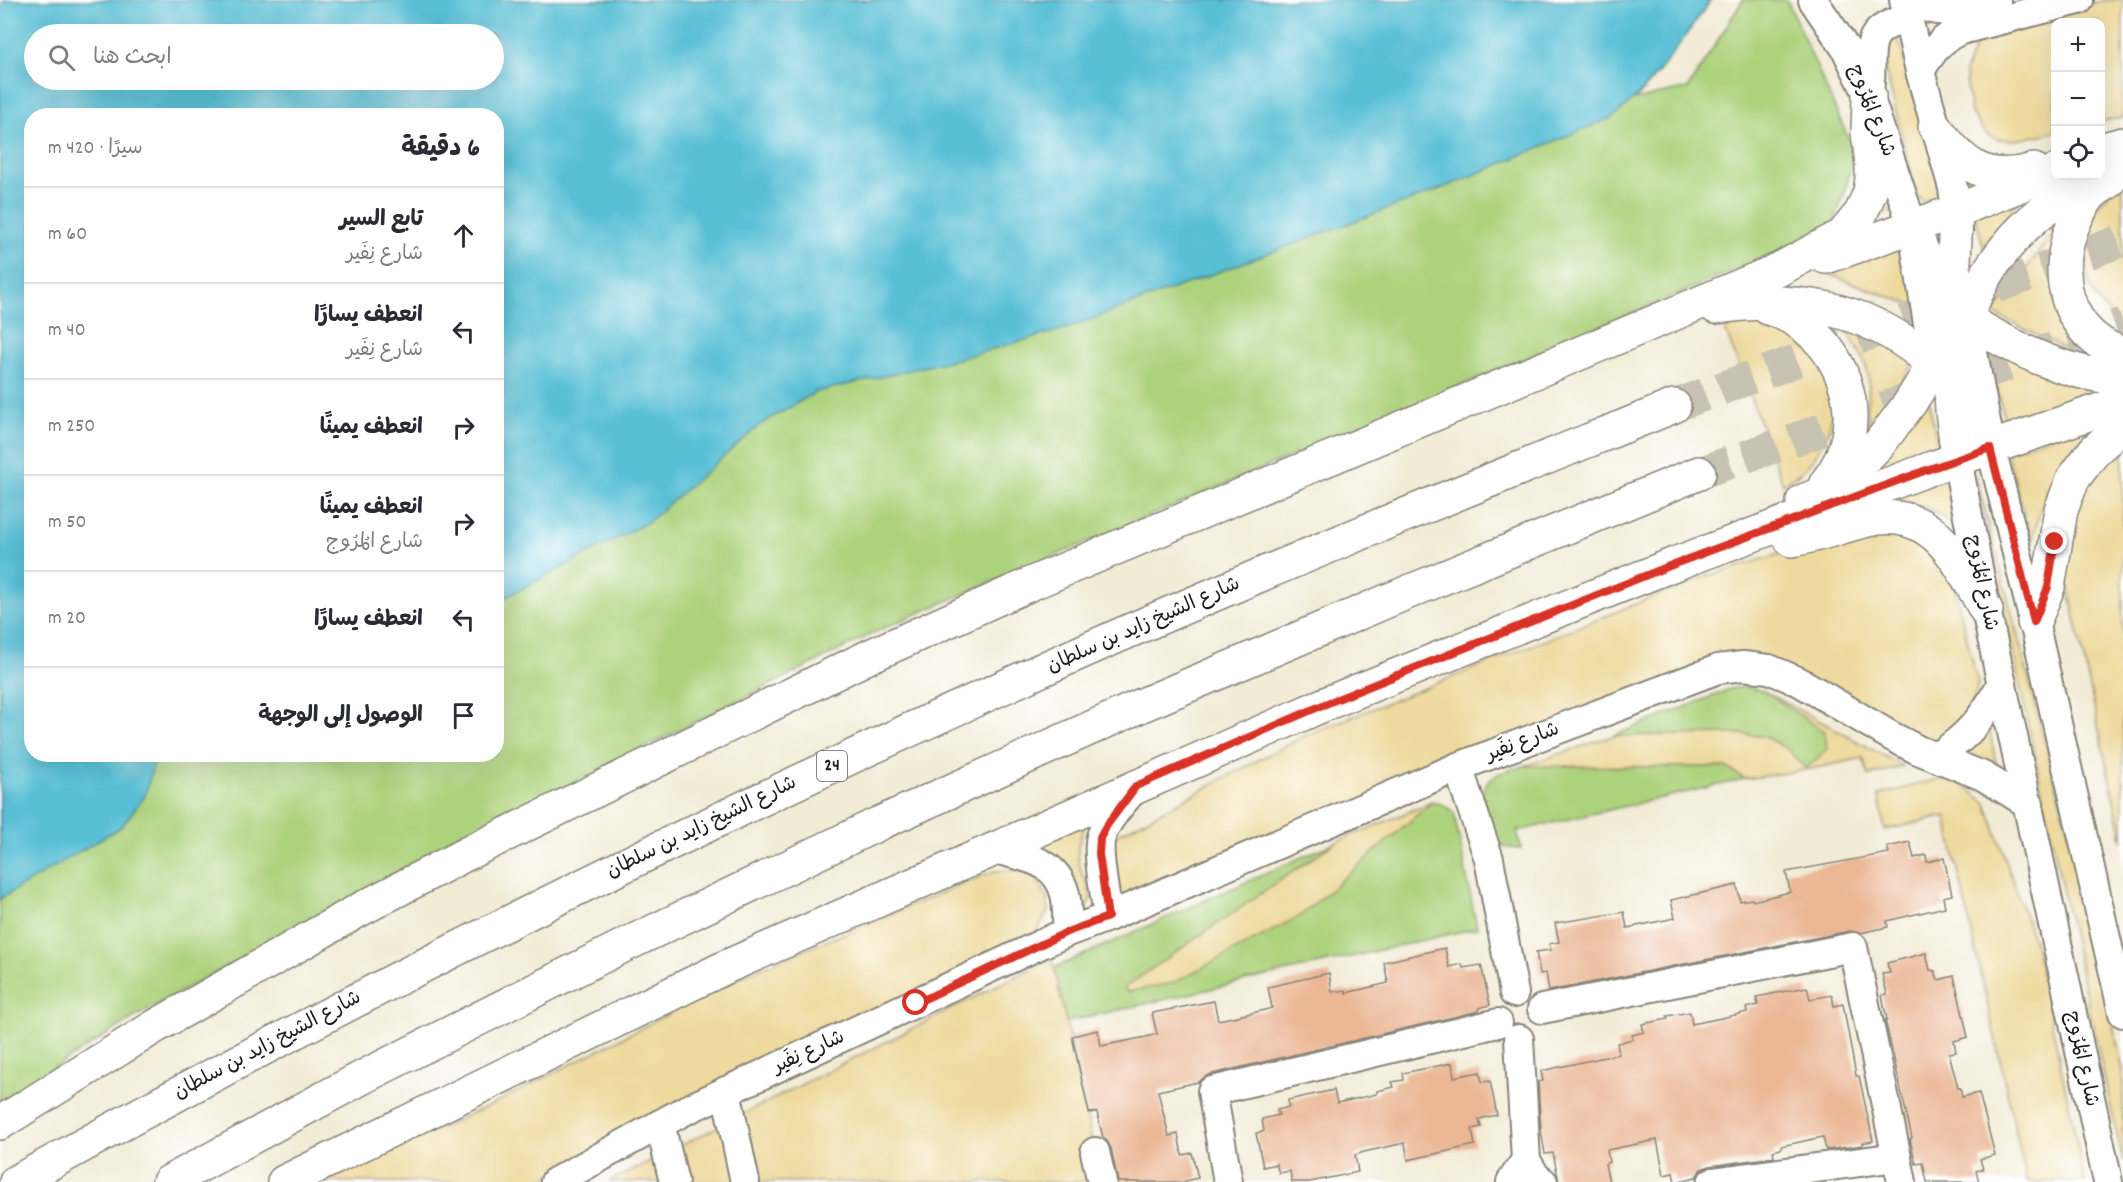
<!DOCTYPE html>
<html lang="ar">
<head>
<meta charset="utf-8">
<style>
	:root { --surface:#fff; --page:#f7f7f7; --text:#2b2b33; --muted:#7c7c81; --line:#e1e1e2 }
	body { margin:0; font-family:Dekko,"Playpen Sans Arabic",sans-serif; background:var(--page); color:var(--text); direction:rtl }
	.controls { position:absolute; right:18px; top:18px; display:grid; overflow:hidden; border-radius:12px; box-shadow:0 6px 24px #0002 }
	.controls button { width:54px; height:54px; display:grid; place-items:center; padding:0; border:0; border-bottom:2px solid var(--line); background:var(--surface); color:var(--text); font:30px sans-serif }
	.stop { position:absolute; width:18px; height:18px; margin:-14px; border:4px solid #d93025; border-radius:50%; background:#fff }
	.stop.end { background:#d93025; border-color:#fff; box-shadow:0 2px 6px #0008 }
	.list { margin:0; padding:0; list-style:none }
	h2 { display:flex; justify-content:space-between; align-items:center; height:78px; margin:0; padding:0 24px; font-size:26px }
	h2 small { font-size:20px; font-weight:400; color:var(--muted) }
	.list li { display:grid; grid-template-columns:39px 1fr auto; gap:18px; align-items:center; box-sizing:border-box; height:96px; padding:0 24px; border-top:2px solid var(--line) }
	.list b { display:block; font-size:22px; white-space:nowrap }
	.list p { margin:0; font-size:20px; white-space:nowrap; color:var(--muted) }
	.list em { font-size:20px; font-style:normal; color:var(--muted) }
	.icon { flex:none; width:33px; height:33px; fill:none; stroke:currentColor; stroke-width:2; stroke-linecap:round; stroke-linejoin:round }
	.map { position:relative; flex:none; width:2123px; height:1182px; overflow:hidden; direction:ltr }
	.search { position:absolute; background:var(--surface); box-shadow:0 6px 24px #0002; left:24px; top:24px; width:480px; height:66px; display:flex; align-items:center; gap:15px; box-sizing:border-box; padding:0 21px; border-radius:33px; color:var(--muted); font-size:22px }
	.panel { position:absolute; background:var(--surface); box-shadow:0 6px 24px #0002; left:24px; top:108px; width:480px; height:654px; border-radius:24px; direction:rtl }
	.map>svg:first-child { display:block }
	.green { fill:#add27b; stroke:#64774c; stroke-width:1.5 }
	.sand { fill:#eeda9e; stroke:#857b5d; stroke-width:1.5 }
	.water { fill:#58bfd5; stroke:#3a6e78; stroke-width:1.5; fill-rule:evenodd }
	.building { fill:#ebb795 }
	.lines { fill:none; stroke-linecap:round; stroke-linejoin:round }
	.highway-tunnel { stroke:#c7c2b1; stroke-width:33; stroke-dasharray:33 16; stroke-linecap:butt }
	.minor-casing { stroke:#878479; stroke-width:32 }
	.major-casing { stroke:#878479; stroke-width:36 }
	.highway-casing { stroke:#878479; stroke-width:36 }
	.minor { stroke:#fff; stroke-width:28 }
	.major { stroke:#fff; stroke-width:33 }
	.highway { stroke:#fff; stroke-width:33 }
	.route { stroke:#d93025; stroke-width:8 }
	.labels { text-anchor:middle; dominant-baseline:central; stroke-width:5; stroke-linejoin:round; paint-order:stroke }
	.shield { fill:#fff; stroke:#606060; stroke-width:1.5 }
	.shield-label { font-size:18px; font-weight:bold; fill:#1c1c1c }
	.street-label { font-size:20px; fill:#1c1c1c; stroke:#fff }
</style>
</head>
<body>
<div class="map">
<svg width="2123" height="1182" viewBox="0 0 2123 1182">
	<rect width="100%" height="100%" fill="#fff"/>
	<filter id="ink" filterUnits="userSpaceOnUse"><feTurbulence type="fractalNoise" baseFrequency=".0167" numOctaves="2"/><feDisplacementMap in="SourceGraphic" scale="12" xChannelSelector="R" yChannelSelector="G"/><feConvolveMatrix kernelMatrix="1 2 1 2 8 2 1 2 1" color-interpolation-filters="sRGB"/></filter>
	<filter id="wash" filterUnits="userSpaceOnUse"><feTurbulence type="fractalNoise" baseFrequency=".008" numOctaves="4" result="noise"/><feDisplacementMap in="SourceGraphic" scale="24" xChannelSelector="R" yChannelSelector="G"/><feGaussianBlur stdDeviation="1.35" result="paint"/><feColorMatrix in="noise" values="0 0 0 0 0 0 0 0 0 0 0 0 0 0 0 0 0 1.4 0 .05"/><feComposite in="paint" operator="in"/></filter>
	<g filter="url(#wash)">
		<rect width="100%" height="100%" fill="#f2ebd6"/>
		<g class="green">
			<path d="M5,0L34,34V80L32,116V754H496L497,130L1711,0L1661,69L1635,100L1688,88L1743,0H1787L1854,151L1845,192L1834,222L1816,236L890,625L427,856L133,1018L0,1102V7Z"/>
			<path d="M1744,687L1764,691L1825,732L1827,749L1805,770L1787,749L1765,737L1740,734L1613,736L1730,689Z"/>
			<path d="M1524,766L1726,767L1745,779L1517,831L1521,849C1511,848 1501,848 1495,841C1488,833 1480,796 1484,787C1491,772 1511,770 1524,766Z"/>
			<path d="M1432,802L1444,805L1454,813L1477,928L1066,1022L1054,968L1336,842L1124,988L1300,916Z"/>
		</g>
		<g class="sand">
			<path d="M2108,0H2123V117L2101,122L2100,22H2056L2055,132L2017,140L1997,139L1987,135L1971,113L1965,72L1975,46L1993,23Z"/>
			<path d="M1892,38L1899,41L1940,189L1936,200L1929,202L1922,201L1917,195L1880,49Z"/>
			<path d="M1882,169L1898,210L1861,221Z"/>
			<path d="M2123,183V327C2114,318 2105,310 2097,299C2080,274 2082,230 2099,205C2105,197 2115,190 2123,183Z"/>
			<path d="M2025,192L1984,249L1972,203Z"/>
			<path d="M2065,217L2049,263L2111,362L2073,353L1993,313Z"/>
			<path d="M1908,232L1926,310L1812,268Z"/>
			<path d="M1743,315L1777,322L1819,361L1831,398L1832,412L1829,430L1813,460L1800,473L1783,484L1721,318Z"/>
			<path d="M1845,330L1920,352L1886,408L1856,441C1871,393 1879,373 1845,330Z"/>
			<path d="M1985,338L2118,389L2007,429Z"/>
			<path d="M1925,383L1939,451L1837,489Z"/>
			<path d="M2102,419C2062,454 2042,491 2032,543L2007,452Z"/>
			<path d="M2123,441V842L2068,585L2063,553L2077,485Z"/>
			<path d="M1976,475L2080,877L2123,1070V1162L2062,887Z"/>
			<path d="M1945,476L1965,539C1930,497 1904,501 1855,504Z"/>
			<path d="M1852,532L1917,534L1951,573L1978,684C1975,698 1966,722 1955,731C1947,738 1929,740 1918,742L1761,662L1132,898L1119,894L1111,838L1304,736L1704,577Z"/>
			<path d="M1764,691L1903,766L1869,776L1863,758L1805,770L1745,779L1726,767L1524,766L1613,736L1740,734L1765,737L1787,749L1806,769L1827,749L1825,732Z"/>
			<path d="M1988,721L1999,779L1963,754Z"/>
			<path d="M1938,779L1959,782L1986,803L2036,948L2085,1182H2027L1946,816L1885,830L1879,795Z"/>
			<path d="M1432,802L1300,916L1173,983L1127,992L1124,988L1336,842Z"/>
			<path d="M1087,821C1077,843 1074,854 1083,876C1087,884 1090,891 1091,899L1085,909L1080,910L1028,848Z"/>
			<path d="M1014,870L1035,877L1046,895L1049,910L1034,936L537,1182H323L503,1099L742,976L994,871Z"/>
			<path d="M1052,958L1101,1182H609Z"/>
		</g>
		<path class="water" d="M5,0H1711C1681,41 1654,86 1613,117L1433,192L1065,329L957,359L816,392L761,424L648,522L497,602L496,116H32V754L154,755L153,766L145,796L121,827L0,899V7ZM34,34H494V80H34Z"/>
		<g id="blocks">
			<g class="building">
				<path d="M1910,842L1914,858L1926,855L1927,862L1944,858L1952,895L1943,897L1945,907L1887,921L1888,927L1860,933L1850,931L1549,991L1546,973L1540,974L1536,952L1551,950L1549,944L1559,942L1555,923L1624,912L1627,928L1675,918L1671,900L1737,885L1740,901L1752,899L1753,901L1790,892L1786,872L1889,853L1887,847Z"/>
				<path d="M1445,948L1449,967L1462,964L1463,968L1481,965L1490,1005L1479,1008V1011L1208,1075L1198,1082L1158,1091L1169,1136L1178,1134L1182,1155L1192,1153L1198,1178L1181,1182H1118L1111,1148L1107,1141L1103,1138L1097,1112L1089,1113L1072,1036L1098,1030L1101,1046L1146,1037L1157,1034L1152,1013L1214,1001L1218,1020L1261,1011L1272,1008L1268,987L1329,973L1332,992L1346,990V993L1388,983L1384,962Z"/>
				<path d="M1926,953L1930,970L1935,971L1938,980L1954,976L1968,1037L1954,1041L1956,1052L1949,1053L1958,1088H1960L1962,1097L1979,1093L1995,1155L1980,1159L1983,1169L1976,1171L1979,1182H1927L1923,1163L1916,1164L1910,1139L1912,1138L1885,1020H1887L1882,995L1887,994L1882,974L1890,973L1887,963Z"/>
				<path d="M1807,987L1810,999L1832,995L1834,1006L1843,1004L1856,1076H1859L1873,1141L1862,1143L1863,1145L1826,1150L1823,1137L1781,1146V1149L1773,1151L1774,1157L1710,1166L1701,1169L1696,1177L1675,1182L1673,1173L1664,1175L1657,1140L1607,1150L1609,1162L1605,1164L1609,1182H1559L1553,1153L1545,1154L1541,1130L1538,1082L1543,1081L1541,1071L1619,1054L1617,1043L1633,1039L1632,1035L1644,1032L1642,1024L1668,1019L1667,1016L1690,1012L1692,1024L1731,1016L1747,1012L1746,1008L1758,1005L1756,997Z"/>
				<path d="M1452,1063L1454,1077L1480,1072L1482,1082L1490,1081L1497,1115L1479,1119L1481,1127L1472,1129L1475,1145L1408,1160L1405,1143L1364,1152L1355,1155L1358,1172L1310,1182H1292L1290,1171L1279,1173L1276,1164L1263,1167L1256,1133L1264,1131L1262,1119L1279,1115L1277,1110L1289,1107L1288,1100L1334,1090L1337,1103L1377,1094V1091L1394,1087L1392,1082L1404,1080L1403,1073Z"/>
			</g>
		</g>
	</g>
	<g filter="url(#ink)">
		<use href="#blocks" fill-opacity="0" stroke="#878479" stroke-width="1.5"/>
		<g class="lines">
			<g class="highway-tunnel">
				<path d="M1674,406L2123,240"/>
				<path d="M1699,473L2123,324"/>
			</g>
			<g class="minor-casing">
				<g id="minor">
					<path d="M1813,0L1846,49L1869,96L1912,225L1934,361"/>
					<path d="M1904,0L1920,71L1953,188L1958,231"/>
					<path d="M1909,0C1939,18 1963,9 1996,1"/>
					<path d="M1920,71C1931,53 1941,38 1961,30L2079,0"/>
					<path d="M1869,91C1875,54 1857,29 1908,19"/>
					<path d="M1966,316L1991,448L2034,622L2123,1013"/>
					<path d="M1953,438L1986,610L2108,1182"/>
					<path d="M1937,757C1969,735 1984,717 2002,683"/>
					<path d="M1458,767L1489,859L1514,993"/>
					<path d="M994,849C1024,857 1056,859 1065,894C1068,906 1067,920 1067,932"/>
					<path d="M1108,917C1106,898 1096,852 1101,837C1107,818 1124,802 1136,786"/>
					<path d="M1542,1009L1853,947L1902,1182"/>
					<path d="M726,1091L745,1182"/>
					<path d="M660,1124L674,1182"/>
					<path d="M1095,1152L1102,1182"/>
					<path d="M1526,1160L1536,1177L1543,1182"/>
					<path d="M555,1182L684,1111L1067,932L1108,917L1458,767L1718,669L1743,666L1769,669L1800,682L1891,736L1918,750L1983,776L2029,804"/>
					<path d="M1228,1182L1212,1091L1498,1023"/>
					<path d="M1511,1182L1526,1160L1519,1039"/>
					<path d="M1712,1182L1897,1157"/>
				</g>
			</g>
			<g class="major-casing">
				<g id="major">
					<path d="M1935,127C1964,165 1983,184 2034,170"/>
					<path d="M2100,150L2123,144"/>
					<path d="M2109,181C2102,186 2093,191 2088,198C2050,250 2054,331 2123,354"/>
					<path d="M1912,225C1924,253 1934,293 1956,313C2007,345 2062,375 2123,378"/>
					<path d="M1826,257L1956,211L2056,171"/>
					<path d="M1716,307C1794,296 1861,305 1924,356C1933,363 1945,371 1952,380C1968,399 1979,426 1991,448"/>
					<path d="M1768,308C1842,330 1877,421 1826,483"/>
					<path d="M1958,459C1956,434 1949,406 1952,381C1963,278 2026,201 2123,168"/>
					<path d="M1803,501L1816,496L1857,466L1879,444L1910,403L1934,364L1953,288L1956,211"/>
					<path d="M1791,540C1817,536 1842,526 1868,520C1935,505 1959,563 1986,610"/>
					<path d="M2034,622L2048,587L2061,510L2073,479L2095,450L2123,426"/>
					<path d="M0,1123L156,1026L361,909L466,854L870,656L1030,584L1778,270L1843,235L1861,213L1870,192L1872,178V164L1868,133L1869,96"/>
					<path d="M284,1182L728,966L1330,702L1677,563L1932,468L2123,402"/>
				</g>
			</g>
			<g class="highway-casing">
				<g id="highway">
					<path d="M16,1182C370,986 734,806 1104,642C1293,559 1484,483 1674,406"/>
					<path d="M169,1182L365,1076L621,947L880,823L1142,705L1406,593L1699,473"/>
				</g>
			</g>
			<use href="#minor" class="minor"/>
			<use href="#major" class="major"/>
			<use href="#highway" class="highway"/>
		</g>
	</g>
	<g class="lines" filter="url(#ink)">
		<path class="route" d="M916,1003L1067,932L1108,917L1099,854L1100,838L1107,825L1136,786L1330,702L1677,563L1932,468L1990,448L2034,622L2048,587L2055,542"/>
	</g>
	<g class="labels">
		<rect class="shield" x="817" y="751" width="30" height="30" rx="4.5"/>
		<g class="shield-label">
			<text x="832" y="766">24</text>
		</g>
		<g class="street-label">
			<text transform="translate(1871 111) rotate(69)">شارع المُرُوج</text>
			<text transform="translate(1981 583) rotate(79)">شارع المُرُوج</text>
			<text transform="translate(1144 626) rotate(-24)">شارع الشيخ زايد بن سلطان</text>
			<text transform="translate(1523 743) rotate(-21)">شارع نِفَير</text>
			<text transform="translate(702 828) rotate(-26)">شارع الشيخ زايد بن سلطان</text>
			<text transform="translate(268 1046) rotate(-28)">شارع الشيخ زايد بن سلطان</text>
			<text transform="translate(809 1053) rotate(-25)">شارع نِفَير</text>
			<text transform="translate(2081 1059) rotate(78)">شارع المُرُوج</text>
		</g>
	</g>
</svg>
<div class="controls">
<button>+</button>
<button>−</button>
<button><svg class="icon" aria-label="locate" viewBox="0 0 24 24"><circle cx="12" cy="12" r="6"/><path d="M12 2v4M12 18v4M2 12h4M18 12h4"/></svg></button>
</div>
<div class="stop" style="left:916px;top:1003px"></div>
<div class="stop end" style="left:2055px;top:542px"></div>
<div class="search"><svg class="icon" aria-label="search" viewBox="0 0 24 24"><circle cx="10" cy="10" r="6"/><path d="M15 15l6 6"/></svg>ابحث هنا</div>
<section class="panel">
<h2>6 دقيقة<small>سيرًا · 420 m</small></h2>
<ul class="list">
<li><svg class="icon" aria-label="ahead" viewBox="0 0 24 24"><path d="M12 20V5M6 11l6-6 6 6"/></svg><div><b>تابع السير</b><p>شارع نِفَير</p></div><em>60 m</em></li>
<li><svg class="icon" aria-label="left" viewBox="0 0 24 24"><path d="M17 20v-9H6M10 6l-5 5 5 5"/></svg><div><b>انعطف يسارًا</b><p>شارع نِفَير</p></div><em>40 m</em></li>
<li><svg class="icon" aria-label="right" viewBox="0 0 24 24"><path d="M7 20v-9h11M14 6l5 5-5 5"/></svg><div><b>انعطف يمينًا</b></div><em>250 m</em></li>
<li><svg class="icon" aria-label="right" viewBox="0 0 24 24"><path d="M7 20v-9h11M14 6l5 5-5 5"/></svg><div><b>انعطف يمينًا</b><p>شارع المُرُوج</p></div><em>50 m</em></li>
<li><svg class="icon" aria-label="left" viewBox="0 0 24 24"><path d="M17 20v-9H6M10 6l-5 5 5 5"/></svg><div><b>انعطف يسارًا</b></div><em>20 m</em></li>
<li><svg class="icon" aria-label="arrive" viewBox="0 0 24 24"><path d="M6 21V4h12l-3 4 3 4H6"/></svg><div><b>الوصول إلى الوجهة</b></div></li>
</ul>
</section>
</div>
</body>
</html>
